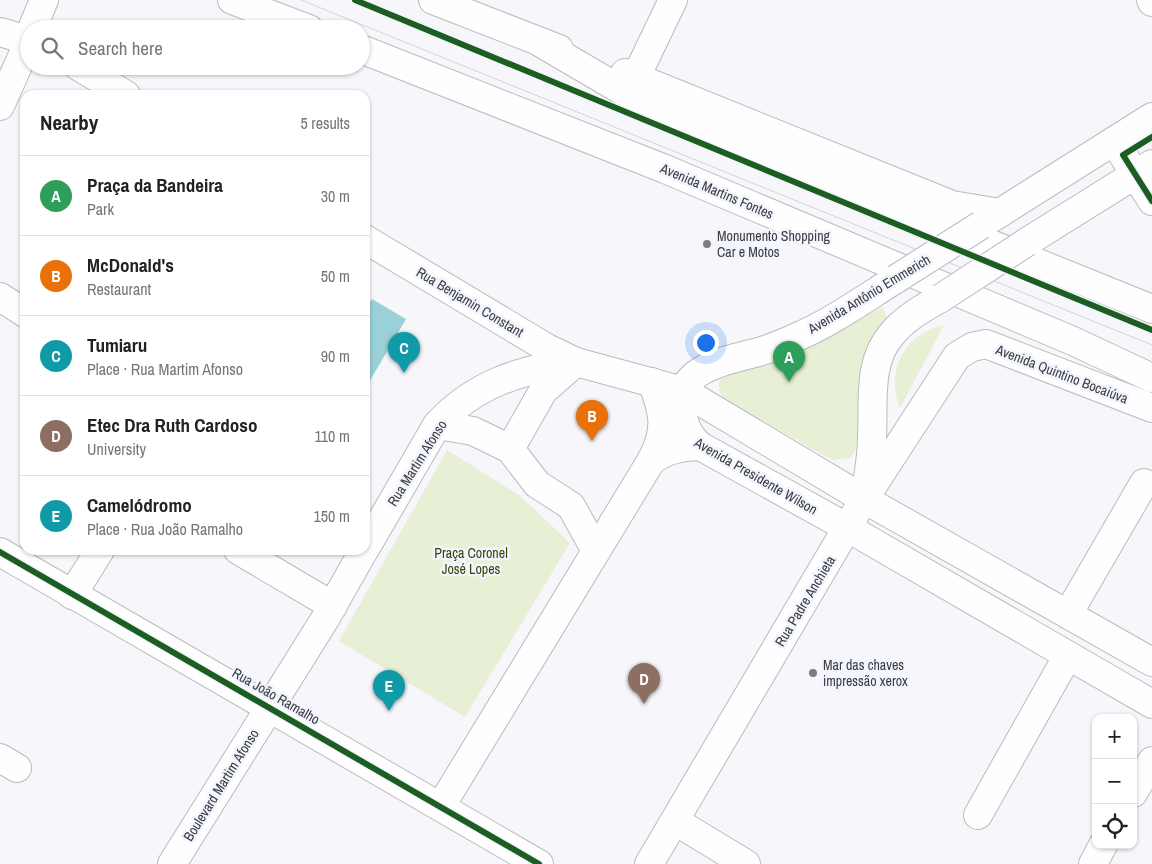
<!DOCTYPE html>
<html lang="en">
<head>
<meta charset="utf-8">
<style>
	:root { --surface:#fff; --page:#f2f2f2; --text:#222; --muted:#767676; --line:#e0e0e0; --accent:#7c7d81 }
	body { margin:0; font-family:"Archivo Narrow",sans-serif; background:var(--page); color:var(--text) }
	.controls { position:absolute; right:15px; bottom:15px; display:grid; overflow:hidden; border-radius:10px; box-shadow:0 1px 4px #0004 }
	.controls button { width:45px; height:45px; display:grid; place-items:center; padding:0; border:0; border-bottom:1px solid var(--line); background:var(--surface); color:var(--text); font:25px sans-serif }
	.you { position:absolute; left:705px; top:342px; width:18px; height:18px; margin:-12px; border:4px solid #fff; border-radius:50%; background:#1a73e8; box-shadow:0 0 0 8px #1a73e833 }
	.badge { display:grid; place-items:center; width:32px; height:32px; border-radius:50%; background:var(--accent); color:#fff; font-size:16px; font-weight:700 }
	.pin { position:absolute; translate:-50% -41px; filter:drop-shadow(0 1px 2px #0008) }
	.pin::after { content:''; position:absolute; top:26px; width:18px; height:15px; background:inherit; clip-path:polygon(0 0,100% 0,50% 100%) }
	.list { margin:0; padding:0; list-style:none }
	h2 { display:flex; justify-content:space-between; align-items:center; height:65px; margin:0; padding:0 20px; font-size:21px }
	h2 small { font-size:16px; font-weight:400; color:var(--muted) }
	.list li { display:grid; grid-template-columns:32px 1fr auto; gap:15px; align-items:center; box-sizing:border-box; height:80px; padding:0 20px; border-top:1px solid var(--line) }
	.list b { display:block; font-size:19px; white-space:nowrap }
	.list p { margin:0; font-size:16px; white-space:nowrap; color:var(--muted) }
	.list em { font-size:16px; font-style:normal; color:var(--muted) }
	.icon { flex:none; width:28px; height:28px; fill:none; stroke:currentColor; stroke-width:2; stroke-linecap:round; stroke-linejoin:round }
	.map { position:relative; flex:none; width:1152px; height:864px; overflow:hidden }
	.search { position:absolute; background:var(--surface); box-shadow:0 1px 4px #0004; left:20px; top:20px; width:350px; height:55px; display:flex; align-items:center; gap:12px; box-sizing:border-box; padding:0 18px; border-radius:28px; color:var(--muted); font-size:19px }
	.panel { position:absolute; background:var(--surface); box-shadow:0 1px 4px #0004; left:20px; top:90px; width:350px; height:465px; border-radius:15px }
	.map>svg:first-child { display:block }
	.green { fill:#e7efd4 }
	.water { fill:#9ad1d7 }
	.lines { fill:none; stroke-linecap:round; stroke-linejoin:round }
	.minor-casing { stroke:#babbbe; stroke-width:30 }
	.major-casing { stroke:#babbbe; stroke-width:30 }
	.minor { stroke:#fefefe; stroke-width:28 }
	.major { stroke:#fefefe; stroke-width:28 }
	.tram { stroke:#d4d5d6; stroke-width:1 }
	.major-bridge-casing { stroke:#babbbe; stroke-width:30; stroke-linecap:butt }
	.major-bridge { stroke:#fefefe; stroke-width:28 }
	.cycleway-casing { stroke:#f3f5fe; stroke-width:9 }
	.cycleway { stroke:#1b5e20; stroke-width:6 }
	.poi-dot { fill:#7c7d81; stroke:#f3f5fe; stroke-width:2 }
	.labels { text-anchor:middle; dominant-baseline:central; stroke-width:5; stroke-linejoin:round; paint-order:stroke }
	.street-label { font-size:14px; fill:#3b3c40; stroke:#f3f5fe }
	.poi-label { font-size:14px; fill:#3b3c40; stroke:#f3f5fe; text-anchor:start }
	.park-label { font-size:14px; fill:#374300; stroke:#f3f5fe }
</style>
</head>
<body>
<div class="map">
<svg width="1152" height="864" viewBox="0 0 1152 864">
	<rect width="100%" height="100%" fill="#f6f6fb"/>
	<g class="green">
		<path d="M882,307L888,318C876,340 862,360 859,386C857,404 864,446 850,458L832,460L725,400C717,391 716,381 725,373L783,358L807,349Z"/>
		<path d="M944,325L900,408C885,371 904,334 944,325Z"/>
		<path d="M447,450L519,495L570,543L465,717L339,641Z"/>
	</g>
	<path class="water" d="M372,299L406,319L368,384L365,383V310Z"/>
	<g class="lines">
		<g class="minor-casing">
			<g id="minor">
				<path d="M1151,0L1152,2"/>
				<path d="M32,29L44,0"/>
				<path d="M0,32L27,40L29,36"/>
				<path d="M636,77L673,0"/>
				<path d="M1114,141L1152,201"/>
				<path d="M0,297L25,313"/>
				<path d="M437,425L473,431L510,449L537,484L571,506L596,551"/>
				<path d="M510,449L543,391L576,362"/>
				<path d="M651,461C668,430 664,413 652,382"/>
				<path d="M365,549L437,425C474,384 522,369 576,362"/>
				<path d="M238,550L333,606"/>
				<path d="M0,552L539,864"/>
				<path d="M72,595L100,550"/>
				<path d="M1068,614L1144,483"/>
				<path d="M0,758L17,768"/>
				<path d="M1133,793L1152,761"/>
				<path d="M441,806L651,461C667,449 680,447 700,446"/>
				<path d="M978,815L1067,657"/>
				<path d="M675,821L746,864"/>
				<path d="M172,864L325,619L364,550"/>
				<path d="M1093,864L1103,845"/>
			</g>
		</g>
		<g class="major-casing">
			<g id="major">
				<path d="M232,0L309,29"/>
				<path d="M433,0L559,49"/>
				<path d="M541,43L623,91L698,126L1152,309"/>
				<path d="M361,49L665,169L1073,341L1152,378"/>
				<path d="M78,66L126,95"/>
				<path d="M625,73L952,205L1000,213"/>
				<path d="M0,106L29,41"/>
				<path d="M984,223L1152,117"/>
				<path d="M365,239L547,348L576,362L683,391L864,499L1152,662"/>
				<path d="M1027,242L1152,164"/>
				<path d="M896,279C864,299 832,322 797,337C787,342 776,346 765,350C734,360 676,364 682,410C684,426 688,435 700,446L848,528L1152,704"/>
				<path d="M866,490C869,472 872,455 872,437C874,403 867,362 892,334C905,318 923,308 941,298"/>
				<path d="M649,864L864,499L957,356L972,347L986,344L1152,408"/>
			</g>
		</g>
		<use href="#minor" class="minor"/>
		<use href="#major" class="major"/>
		<path class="tram" d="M301,0L1152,345"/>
		<g class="major-bridge-casing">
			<g id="major-bridge">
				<path d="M896,279L981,225"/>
				<path d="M941,298L1027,242"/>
			</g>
		</g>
		<use href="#major-bridge" class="major-bridge"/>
		<g class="cycleway-casing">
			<g id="cycleway">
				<path d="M355,0L1152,330"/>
				<path d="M1152,137L1123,155L1152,201"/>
				<path d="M0,552L539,864"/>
			</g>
		</g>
		<use href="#cycleway" class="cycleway"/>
	</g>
	<g class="poi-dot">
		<circle cx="707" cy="244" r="5"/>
		<circle cx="813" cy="673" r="5"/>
	</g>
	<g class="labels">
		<g class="street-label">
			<text transform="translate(717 191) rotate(23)">Avenida Martins Fontes</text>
			<text transform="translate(869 294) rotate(-31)">Avenida Antônio Emmerich</text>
			<text transform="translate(470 302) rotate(31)">Rua Benjamin Constant</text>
			<text transform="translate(1062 374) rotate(21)">Avenida Quintino Bocaiúva</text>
			<text transform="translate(417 463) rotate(-58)">Rua Martim Afonso</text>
			<text transform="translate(756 476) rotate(30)">Avenida Presidente Wilson</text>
			<text transform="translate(805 601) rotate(-59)">Rua Padre Anchieta</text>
			<text transform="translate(276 696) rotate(30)">Rua João Ramalho</text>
			<text transform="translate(221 785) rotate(-58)">Boulevard Martim Afonso</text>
		</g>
		<g class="poi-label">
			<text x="717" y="236">Monumento Shopping<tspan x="717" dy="16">Car e Motos</tspan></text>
			<text x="823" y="665">Mar das chaves<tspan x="823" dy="16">impressão xerox</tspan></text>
		</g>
		<g class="park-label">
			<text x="471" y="553">Praça Coronel<tspan x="471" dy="16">José Lopes</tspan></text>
		</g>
	</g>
</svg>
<div class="controls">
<button>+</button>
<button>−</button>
<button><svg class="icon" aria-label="locate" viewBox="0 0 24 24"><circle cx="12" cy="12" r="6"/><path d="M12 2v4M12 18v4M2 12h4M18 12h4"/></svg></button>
</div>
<div class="you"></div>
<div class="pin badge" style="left:789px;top:382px;background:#2e9e5b">A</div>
<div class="pin badge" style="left:592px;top:441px;background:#e8710a">B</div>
<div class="pin badge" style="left:404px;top:373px;background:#0f9aa8">C</div>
<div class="pin badge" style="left:644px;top:704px;background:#8d6e63">D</div>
<div class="pin badge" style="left:389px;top:711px;background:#0f9aa8">E</div>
<div class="search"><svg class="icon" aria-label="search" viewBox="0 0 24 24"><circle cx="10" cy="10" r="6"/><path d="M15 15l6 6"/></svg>Search here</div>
<section class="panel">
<h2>Nearby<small>5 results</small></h2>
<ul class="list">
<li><span class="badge" style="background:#2e9e5b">A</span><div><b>Praça da Bandeira</b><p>Park</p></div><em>30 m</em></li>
<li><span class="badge" style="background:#e8710a">B</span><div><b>McDonald's</b><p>Restaurant</p></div><em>50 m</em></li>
<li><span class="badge" style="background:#0f9aa8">C</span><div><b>Tumiaru</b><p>Place · Rua Martim Afonso</p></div><em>90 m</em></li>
<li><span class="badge" style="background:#8d6e63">D</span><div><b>Etec Dra Ruth Cardoso</b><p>University</p></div><em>110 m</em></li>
<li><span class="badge" style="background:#0f9aa8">E</span><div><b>Camelódromo</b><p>Place · Rua João Ramalho</p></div><em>150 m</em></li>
</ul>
</section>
</div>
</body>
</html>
